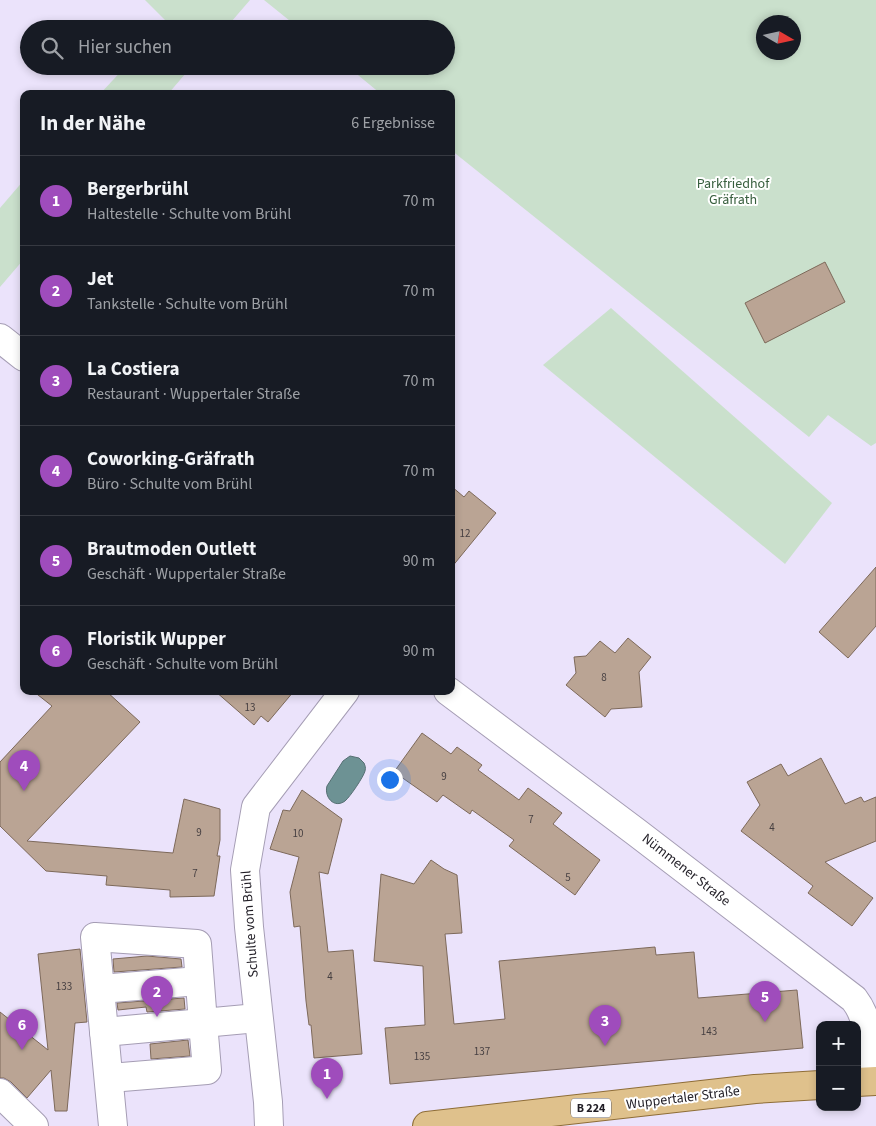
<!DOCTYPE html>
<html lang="de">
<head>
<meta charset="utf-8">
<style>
	:root { --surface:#171b24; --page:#242831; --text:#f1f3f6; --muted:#9ea1a6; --line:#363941; --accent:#9f4cbc }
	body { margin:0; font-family:"Source Sans 3",sans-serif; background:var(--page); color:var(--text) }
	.controls { position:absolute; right:15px; bottom:15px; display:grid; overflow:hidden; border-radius:10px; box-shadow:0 2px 8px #0003 }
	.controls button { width:45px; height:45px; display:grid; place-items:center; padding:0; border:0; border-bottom:1px solid var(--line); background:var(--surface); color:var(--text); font:25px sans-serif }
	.compass { position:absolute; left:756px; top:15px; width:45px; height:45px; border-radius:50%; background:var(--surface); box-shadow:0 2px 8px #0003; rotate:99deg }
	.you { position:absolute; left:389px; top:779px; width:18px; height:18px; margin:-12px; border:4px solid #fff; border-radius:50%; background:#1a73e8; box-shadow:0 0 0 8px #1a73e833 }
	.badge { display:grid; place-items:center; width:32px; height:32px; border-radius:50%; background:var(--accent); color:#fff; font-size:16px; font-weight:700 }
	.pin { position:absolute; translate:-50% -41px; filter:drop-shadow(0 1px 2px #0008) }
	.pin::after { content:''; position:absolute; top:26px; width:18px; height:15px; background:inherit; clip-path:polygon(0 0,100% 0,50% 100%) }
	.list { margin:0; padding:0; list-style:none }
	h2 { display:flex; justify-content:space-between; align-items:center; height:65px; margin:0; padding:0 20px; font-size:21px }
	h2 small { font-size:16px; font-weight:400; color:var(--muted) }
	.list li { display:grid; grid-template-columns:32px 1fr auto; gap:15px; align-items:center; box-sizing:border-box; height:90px; padding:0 20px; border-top:1px solid var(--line) }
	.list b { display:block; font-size:19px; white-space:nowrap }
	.list p { margin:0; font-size:16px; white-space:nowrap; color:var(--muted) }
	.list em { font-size:16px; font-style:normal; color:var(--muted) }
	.icon { flex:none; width:28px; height:28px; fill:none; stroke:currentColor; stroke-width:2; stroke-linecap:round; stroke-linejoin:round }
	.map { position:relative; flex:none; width:876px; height:1126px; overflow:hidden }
	.search { position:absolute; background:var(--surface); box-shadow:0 2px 8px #0003; left:20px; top:20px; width:435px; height:55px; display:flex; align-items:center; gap:12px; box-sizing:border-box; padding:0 18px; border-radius:28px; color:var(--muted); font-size:19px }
	.panel { position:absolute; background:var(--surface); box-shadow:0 2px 8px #0003; left:20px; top:90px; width:435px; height:605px; border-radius:10px }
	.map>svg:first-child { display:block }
	.green { fill:#cae0cc; fill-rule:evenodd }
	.water { fill:#6d9294; stroke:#566f73 }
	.building { fill:#baa494; stroke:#7d695a }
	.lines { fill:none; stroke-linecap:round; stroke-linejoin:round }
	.minor-casing { stroke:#a59db4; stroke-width:30 }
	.major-casing { stroke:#8e6d37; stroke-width:30 }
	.minor { stroke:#fff; stroke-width:28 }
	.major { stroke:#dfc18c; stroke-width:28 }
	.labels { text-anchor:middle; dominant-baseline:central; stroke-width:4; stroke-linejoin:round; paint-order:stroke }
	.number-label { font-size:11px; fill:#463f41 }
	.shield { fill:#fff; stroke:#636166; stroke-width:1 }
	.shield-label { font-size:12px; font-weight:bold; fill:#201d25 }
	.park-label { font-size:14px; fill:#375e3d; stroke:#fff }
	.street-label { font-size:14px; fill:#201d25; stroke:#fff }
</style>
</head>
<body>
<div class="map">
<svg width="876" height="1126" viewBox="0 0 876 1126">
	<rect width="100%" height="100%" fill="#ebe3fb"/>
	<g class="green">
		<path d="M145,0H250L225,29H161L167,22Z"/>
		<path d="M264,0H876V443L871,446L828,415L809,437L451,150V94H381L347,66H446V29H300ZM764,22H794V52H764Z"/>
		<path d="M126,66H192L168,94H100Z"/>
		<path d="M24,180V259L0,287V208Z"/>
		<path d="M611,308L832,503L785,564L543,365Z"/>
	</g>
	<path class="water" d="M350,756L359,758L364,763C365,766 366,767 365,771C364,776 350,797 345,801C334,809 324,797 327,786L343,761Z"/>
	<g class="building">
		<path d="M825,262L845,302L765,343L745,303Z"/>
		<path d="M451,486L464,497L469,491L496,513L451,568Z"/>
		<path d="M876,567V626L848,658L819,632Z"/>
		<path d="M628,638L651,657L639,672L642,707L611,709L605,717L566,685L576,673L574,657L586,656L600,641L615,653Z"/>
		<path d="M33,691H106L140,722L27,841L173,853L184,799L220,809V840L217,856H220L214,896L170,897V890L106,885L107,876L46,871L0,826V762L52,706Z"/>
		<path d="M215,691H294L268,722L261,716L254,725Z"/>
		<path d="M422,733L451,754L457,747L482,765L478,770L519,800L528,788L562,813L553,824L600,860L575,895L509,846L514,840L472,810L470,814L443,795L437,802L394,772Z"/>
		<path d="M821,758L845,804L861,797L864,802L876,797V841L825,862L873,898L852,926L808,893L813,886L741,831L760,805L747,782L781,764L788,776Z"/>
		<path d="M302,790L342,819L328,874L319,872L328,952L353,950L362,1054L314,1058L311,1025H309L306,1001L300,926L294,927L290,892L299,857L270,849L283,810L290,811Z"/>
		<path d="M431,860L444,869L457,875L462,933L445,934L454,1024L505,1019L499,961L655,947L656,955L694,952L698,998L797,990L803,1048L390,1084L385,1028L425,1025L423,966L374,961L381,874L414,884Z"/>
		<path d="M80,949L87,1022L75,1023L67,1111H55L51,1070L27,1098L11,1082L4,1078H0V1012L48,1050L38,954Z"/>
		<path d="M147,956L181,959L182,967L114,972L113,959Z"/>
		<path d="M184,998L185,1009L147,1012L146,1007L118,1010L117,1003Z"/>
		<path d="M188,1040L190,1056L151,1059L150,1044Z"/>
	</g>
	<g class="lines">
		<g class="minor-casing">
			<g id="minor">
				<path d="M0,338L24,357"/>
				<path d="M448,691L636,832L854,999C873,1024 869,1051 869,1081"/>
				<path d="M100,989L199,981"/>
				<path d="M104,1032L203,1023L207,1070L110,1078"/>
				<path d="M0,1093L34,1126"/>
				<path d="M113,1126L95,937L197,944L203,1023L258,1018"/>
				<path d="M269,1126L268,1102L249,927L245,870L256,807L345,691"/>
			</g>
		</g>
		<g class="major-casing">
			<g id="major">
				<path d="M857,1082L876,1081"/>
				<path d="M427,1126L755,1089L820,1085"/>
			</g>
		</g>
		<use href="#minor" class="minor"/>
		<use href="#major" class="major"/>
	</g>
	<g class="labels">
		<g class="number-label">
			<text x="465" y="533">12</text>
			<text x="604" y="677">8</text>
			<text x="250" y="707">13</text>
			<text x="444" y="776">9</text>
			<text x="531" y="819">7</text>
			<text x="772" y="827">4</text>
			<text x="199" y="832">9</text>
			<text x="298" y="833">10</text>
			<text x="195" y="873">7</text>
			<text x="568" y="877">5</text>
			<text x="330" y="976">4</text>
			<text x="64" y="986">133</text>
			<text x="709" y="1031">143</text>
			<text x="482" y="1051">137</text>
			<text x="422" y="1056">135</text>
		</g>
		<rect class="shield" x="571" y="1098.5" width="40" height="19" rx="4"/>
		<g class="shield-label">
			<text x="591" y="1108">B 224</text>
		</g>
		<g class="park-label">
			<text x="733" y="184">Parkfriedhof<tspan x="733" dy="16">Gräfrath</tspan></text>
		</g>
		<g class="street-label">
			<text transform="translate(686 870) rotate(38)">Nümmener Straße</text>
			<text transform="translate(250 924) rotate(-94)">Schulte vom Brühl</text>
			<text transform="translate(683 1098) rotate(-7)">Wuppertaler Straße</text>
		</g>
	</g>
</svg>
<div class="controls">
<button>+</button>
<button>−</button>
</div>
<svg class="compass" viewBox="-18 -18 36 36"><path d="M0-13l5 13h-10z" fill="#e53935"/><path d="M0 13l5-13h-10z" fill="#9ea1a6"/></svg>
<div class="you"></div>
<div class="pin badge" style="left:327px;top:1099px">1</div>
<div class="pin badge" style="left:157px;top:1017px">2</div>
<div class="pin badge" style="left:605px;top:1046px">3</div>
<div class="pin badge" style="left:24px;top:791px">4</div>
<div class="pin badge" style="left:765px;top:1022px">5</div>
<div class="pin badge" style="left:22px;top:1050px">6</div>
<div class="search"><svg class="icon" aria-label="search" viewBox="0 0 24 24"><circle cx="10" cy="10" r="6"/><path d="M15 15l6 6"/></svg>Hier suchen</div>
<section class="panel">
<h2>In der Nähe<small>6 Ergebnisse</small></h2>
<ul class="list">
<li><span class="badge">1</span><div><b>Bergerbrühl</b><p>Haltestelle · Schulte vom Brühl</p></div><em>70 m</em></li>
<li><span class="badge">2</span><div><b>Jet</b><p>Tankstelle · Schulte vom Brühl</p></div><em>70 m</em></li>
<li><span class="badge">3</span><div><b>La Costiera</b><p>Restaurant · Wuppertaler Straße</p></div><em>70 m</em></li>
<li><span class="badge">4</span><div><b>Coworking-Gräfrath</b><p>Büro · Schulte vom Brühl</p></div><em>70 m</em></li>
<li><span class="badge">5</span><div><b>Brautmoden Outlett</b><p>Geschäft · Wuppertaler Straße</p></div><em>90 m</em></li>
<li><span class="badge">6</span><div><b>Floristik Wupper</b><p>Geschäft · Schulte vom Brühl</p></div><em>90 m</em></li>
</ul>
</section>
</div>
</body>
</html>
